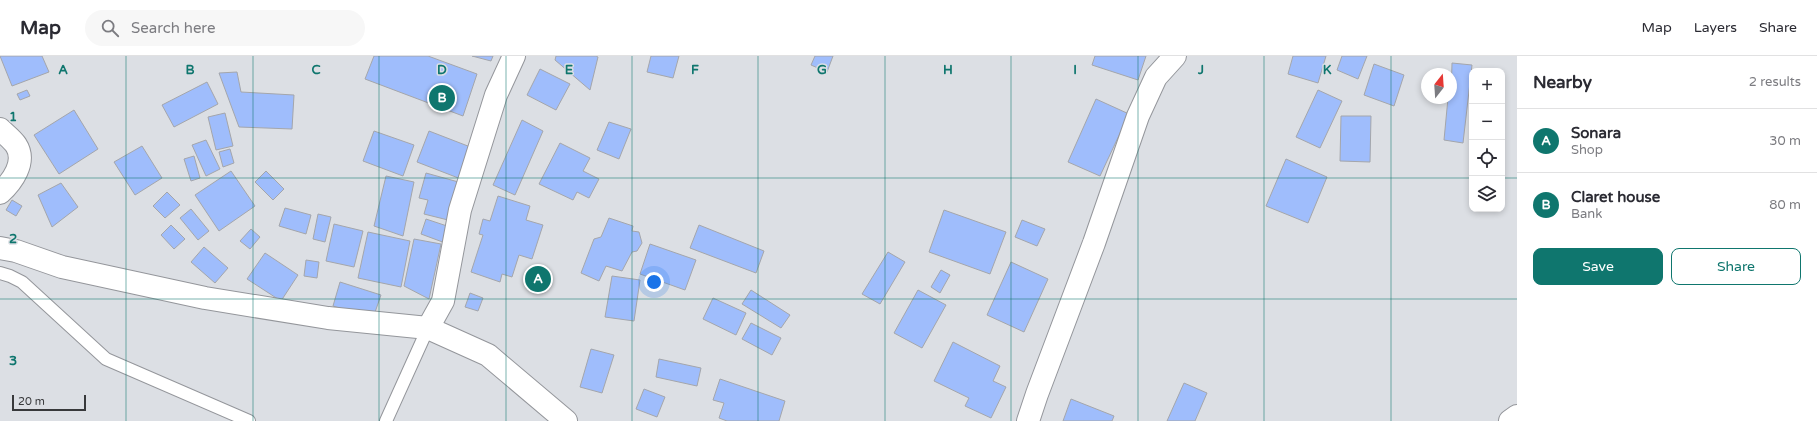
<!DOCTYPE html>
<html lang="en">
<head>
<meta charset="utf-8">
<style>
	:root { --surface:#fff; --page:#f7f7f7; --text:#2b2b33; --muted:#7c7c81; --line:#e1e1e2; --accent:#0f766e }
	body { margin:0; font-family:"Varela Round",sans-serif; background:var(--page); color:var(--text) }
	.controls { position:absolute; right:12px; top:12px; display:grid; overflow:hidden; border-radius:8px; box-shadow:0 2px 6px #0003 }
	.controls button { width:36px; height:36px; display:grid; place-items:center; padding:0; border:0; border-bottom:1px solid var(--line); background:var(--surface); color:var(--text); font:20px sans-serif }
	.compass { position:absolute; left:1421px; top:12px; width:36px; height:36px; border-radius:50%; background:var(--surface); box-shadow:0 2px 6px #0003; rotate:17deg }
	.scale { position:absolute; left:12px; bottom:10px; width:74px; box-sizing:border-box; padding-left:4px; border:2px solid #38393b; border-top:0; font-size:11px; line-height:14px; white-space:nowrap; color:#38393b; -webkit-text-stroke:3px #dcdfe4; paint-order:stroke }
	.you { position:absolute; left:654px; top:226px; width:14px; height:14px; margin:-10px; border:3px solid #fff; border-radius:50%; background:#1a73e8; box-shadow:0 0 0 6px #1a73e833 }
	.badge { display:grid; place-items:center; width:26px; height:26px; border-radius:50%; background:var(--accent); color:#fff; font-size:13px; font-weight:700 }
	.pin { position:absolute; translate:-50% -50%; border:2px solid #fff; box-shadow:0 1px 4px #0006 }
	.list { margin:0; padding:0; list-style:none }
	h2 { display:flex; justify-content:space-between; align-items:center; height:52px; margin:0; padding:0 16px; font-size:17px }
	h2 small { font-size:13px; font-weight:400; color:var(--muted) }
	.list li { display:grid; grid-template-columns:26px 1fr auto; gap:12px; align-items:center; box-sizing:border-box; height:64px; padding:0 16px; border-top:1px solid var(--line) }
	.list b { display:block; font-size:15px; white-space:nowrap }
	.list p { margin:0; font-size:13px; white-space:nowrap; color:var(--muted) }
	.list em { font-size:13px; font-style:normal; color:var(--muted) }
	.actions { display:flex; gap:8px; padding:12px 16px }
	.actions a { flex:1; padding:9px 0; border:1px solid var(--accent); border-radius:8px; text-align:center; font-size:14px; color:var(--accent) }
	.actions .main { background:var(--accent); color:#fff }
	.icon { flex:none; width:22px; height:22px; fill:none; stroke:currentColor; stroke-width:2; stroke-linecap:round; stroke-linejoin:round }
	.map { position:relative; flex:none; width:1517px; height:365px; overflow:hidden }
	header { display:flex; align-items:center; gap:24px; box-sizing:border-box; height:56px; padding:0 20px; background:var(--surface); border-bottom:1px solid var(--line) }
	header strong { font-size:19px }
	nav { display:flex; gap:22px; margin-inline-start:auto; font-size:14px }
	.search { width:280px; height:36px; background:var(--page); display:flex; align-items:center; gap:10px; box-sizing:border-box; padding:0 14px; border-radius:22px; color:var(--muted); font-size:15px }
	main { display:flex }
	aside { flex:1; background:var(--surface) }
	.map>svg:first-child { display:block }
	.building { fill:#9fbdfc; stroke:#a4a6ab }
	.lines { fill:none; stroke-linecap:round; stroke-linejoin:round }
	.lane-casing { stroke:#94969b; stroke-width:14 }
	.street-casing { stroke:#94969b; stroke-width:24 }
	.lane { stroke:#fff; stroke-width:12 }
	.street { stroke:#fff; stroke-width:22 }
	.grid { fill:none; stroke:#0f766e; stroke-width:1; stroke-opacity:0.55 }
	.grid-label { font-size:13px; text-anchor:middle; font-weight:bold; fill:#0f766e; stroke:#dcdfe4; stroke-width:3; stroke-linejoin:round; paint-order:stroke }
</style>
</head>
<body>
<header>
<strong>Map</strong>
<div class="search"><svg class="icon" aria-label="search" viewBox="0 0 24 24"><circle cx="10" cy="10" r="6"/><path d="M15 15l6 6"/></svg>Search here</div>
<nav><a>Map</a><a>Layers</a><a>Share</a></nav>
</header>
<main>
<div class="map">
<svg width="1517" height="365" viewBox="0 0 1517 365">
	<rect width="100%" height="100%" fill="#dcdfe4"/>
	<g class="building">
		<path d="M0,0H42L49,16L12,30Z"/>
		<path d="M374,0H428L477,18L463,60L365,23Z"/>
		<path d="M472,0H493L491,5Z"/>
		<path d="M556,0H596L598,1L590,34L555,4Z"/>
		<path d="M651,0H679L673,22L647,16Z"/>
		<path d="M815,0H833L827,16L811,9Z"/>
		<path d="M1095,0H1146L1138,24L1092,9Z"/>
		<path d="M1293,0H1326L1318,27L1288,18Z"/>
		<path d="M1342,0H1367L1358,23L1337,14Z"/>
		<path d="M1452,7L1472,9L1463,87L1444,84L1448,42H1451Z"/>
		<path d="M1374,8L1404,19L1394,50L1364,39Z"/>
		<path d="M540,13L570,28L556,54L527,39Z"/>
		<path d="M237,16L241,36L294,39L292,73L239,71L219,17Z"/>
		<path d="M207,26L218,48L174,71L162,49Z"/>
		<path d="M27,34L30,40L20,44L17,38Z"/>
		<path d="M1318,34L1342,45L1320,92L1296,81Z"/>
		<path d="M1096,43L1129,58L1100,120L1068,106Z"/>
		<path d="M74,54L98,93L59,118L34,79Z"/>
		<path d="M225,57L233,90L216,94L208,61Z"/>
		<path d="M1341,60H1371L1370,106L1340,105Z"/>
		<path d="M522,64L543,75L515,139L493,129Z"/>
		<path d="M609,66L631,73L619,103L597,94Z"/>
		<path d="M374,75L414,89L403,120L363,105Z"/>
		<path d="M429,75L473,92L461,123L417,106Z"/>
		<path d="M206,84L220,113L206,120L192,89Z"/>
		<path d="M560,87L590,102L583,115L599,123L589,142L577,136L573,144L539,128Z"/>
		<path d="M142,90L162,122L135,139L114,106Z"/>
		<path d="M230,93L234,107L223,111L219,96Z"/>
		<path d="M194,100L200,122L191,125L184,103Z"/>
		<path d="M1286,103L1327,121L1308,167L1266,150Z"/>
		<path d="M231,115L255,150L219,175L195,139Z"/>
		<path d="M266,115L284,133L273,144L255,126Z"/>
		<path d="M426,117L462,127L452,165L424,158L428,144L419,142Z"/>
		<path d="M386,120L414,126L403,180L374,170Z"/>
		<path d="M61,127L78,151L52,171L38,139Z"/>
		<path d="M167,136L180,149L165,162L153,150Z"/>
		<path d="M498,140L530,150L526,164L543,169L532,203L519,199L512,221L502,218L500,226L471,216L483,179L479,178L483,163L490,165Z"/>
		<path d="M12,144L22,150L16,160L6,154Z"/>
		<path d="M285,152L311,159L306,178L279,170Z"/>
		<path d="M191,153L209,175L198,184L180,162Z"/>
		<path d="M944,154L1006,176L990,218L929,196Z"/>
		<path d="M318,158L331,161L325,186L313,183Z"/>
		<path d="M609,162L633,170L632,175L639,176L642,187L637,195L632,196L622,215L606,210L599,225L581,217L594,183L601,181Z"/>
		<path d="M426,163L453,172L448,188L421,178Z"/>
		<path d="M1022,164L1045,173L1037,190L1015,181Z"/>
		<path d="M334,168L363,175L354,211L326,205Z"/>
		<path d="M171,169L185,183L174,193L161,179Z"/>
		<path d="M699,169L764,195L756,217L690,192Z"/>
		<path d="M251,173L260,181L250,193L240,185Z"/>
		<path d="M368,176L410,185L401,231L358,222Z"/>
		<path d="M414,183L441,188L429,243L404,230Z"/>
		<path d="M650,188L696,204L685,234L640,218Z"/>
		<path d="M204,191L228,212L215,227L191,206Z"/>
		<path d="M888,196L905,206L880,248L862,238Z"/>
		<path d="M265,197L298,219L281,245L247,223Z"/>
		<path d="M306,204L319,206L317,222L304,220Z"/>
		<path d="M1011,206L1048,223L1024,276L987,259Z"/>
		<path d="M533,214L548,219L544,233L528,228Z"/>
		<path d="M941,214L950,219L940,237L931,231Z"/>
		<path d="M612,220L640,224L634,265L605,261Z"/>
		<path d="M340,226L381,239L373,262L333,250Z"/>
		<path d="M751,234L790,259L781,272L742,248Z"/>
		<path d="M918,234L946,249L922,292L894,277Z"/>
		<path d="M470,237L483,242L478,255L465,251Z"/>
		<path d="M713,242L746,257L736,279L703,263Z"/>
		<path d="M751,267L781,282L772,299L742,283Z"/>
		<path d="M953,286L1000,310L993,325L1006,331L991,362L965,350L969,342L934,325Z"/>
		<path d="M591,293L614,299L602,337L580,331Z"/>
		<path d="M659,303L701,312L697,330L656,321Z"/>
		<path d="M720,323L785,345L779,365H727L719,362L724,347L713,344Z"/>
		<path d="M1184,327L1207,337L1195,365H1167Z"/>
		<path d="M644,333L665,341L657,361L636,353Z"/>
		<path d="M1071,343L1114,360L1112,365H1063Z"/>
	</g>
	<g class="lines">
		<g class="lane-casing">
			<g id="lane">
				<path d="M0,217L10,220L22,226L106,303L249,365"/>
				<path d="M386,365L428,272"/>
			</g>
		</g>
		<g class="street-casing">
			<g id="street">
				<path d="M0,73C5,78 12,83 16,89C27,106 12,126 0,137"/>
				<path d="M0,192L16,195L62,211L205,242L328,262L428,272L488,299L566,365"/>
				<path d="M428,272L443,245L460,154L496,39L514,0"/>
				<path d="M1028,365L1037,338L1094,187L1138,60L1156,21L1175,0"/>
				<path d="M1510,365L1517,360"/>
			</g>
		</g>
		<use href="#lane" class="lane"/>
		<use href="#street" class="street"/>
	</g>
	<path class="grid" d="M126,0V365M253,0V365M379,0V365M506,0V365M632,0V365M758,0V365M885,0V365M1011,0V365M1138,0V365M1264,0V365M1391,0V365M0,122H1472M1502,122H1517M0,243H1517"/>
	<g class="grid-label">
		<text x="63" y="18">A</text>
		<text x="190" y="18">B</text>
		<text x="316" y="18">C</text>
		<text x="442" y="18">D</text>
		<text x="569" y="18">E</text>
		<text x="695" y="18">F</text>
		<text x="822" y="18">G</text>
		<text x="948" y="18">H</text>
		<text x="1075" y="18">I</text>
		<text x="1201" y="18">J</text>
		<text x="1327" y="18">K</text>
		<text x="13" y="65">1</text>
		<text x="13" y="187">2</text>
		<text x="13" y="309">3</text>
	</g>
</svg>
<div class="controls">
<button>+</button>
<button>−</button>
<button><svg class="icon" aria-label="locate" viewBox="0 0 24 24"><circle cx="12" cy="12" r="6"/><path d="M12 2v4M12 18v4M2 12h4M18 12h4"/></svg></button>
<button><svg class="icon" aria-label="layers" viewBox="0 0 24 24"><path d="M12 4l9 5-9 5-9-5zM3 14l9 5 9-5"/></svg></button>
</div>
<svg class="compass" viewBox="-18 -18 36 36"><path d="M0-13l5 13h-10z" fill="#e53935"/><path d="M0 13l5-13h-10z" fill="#7c7c81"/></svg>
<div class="scale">20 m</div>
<div class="you"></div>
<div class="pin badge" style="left:538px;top:223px">A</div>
<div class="pin badge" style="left:442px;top:42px">B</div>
</div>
<aside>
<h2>Nearby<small>2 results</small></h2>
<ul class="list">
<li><span class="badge">A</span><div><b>Sonara</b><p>Shop</p></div><em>30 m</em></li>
<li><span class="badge">B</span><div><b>Claret house</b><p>Bank</p></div><em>80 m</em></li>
</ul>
<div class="actions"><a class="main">Save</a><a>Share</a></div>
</aside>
</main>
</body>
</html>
